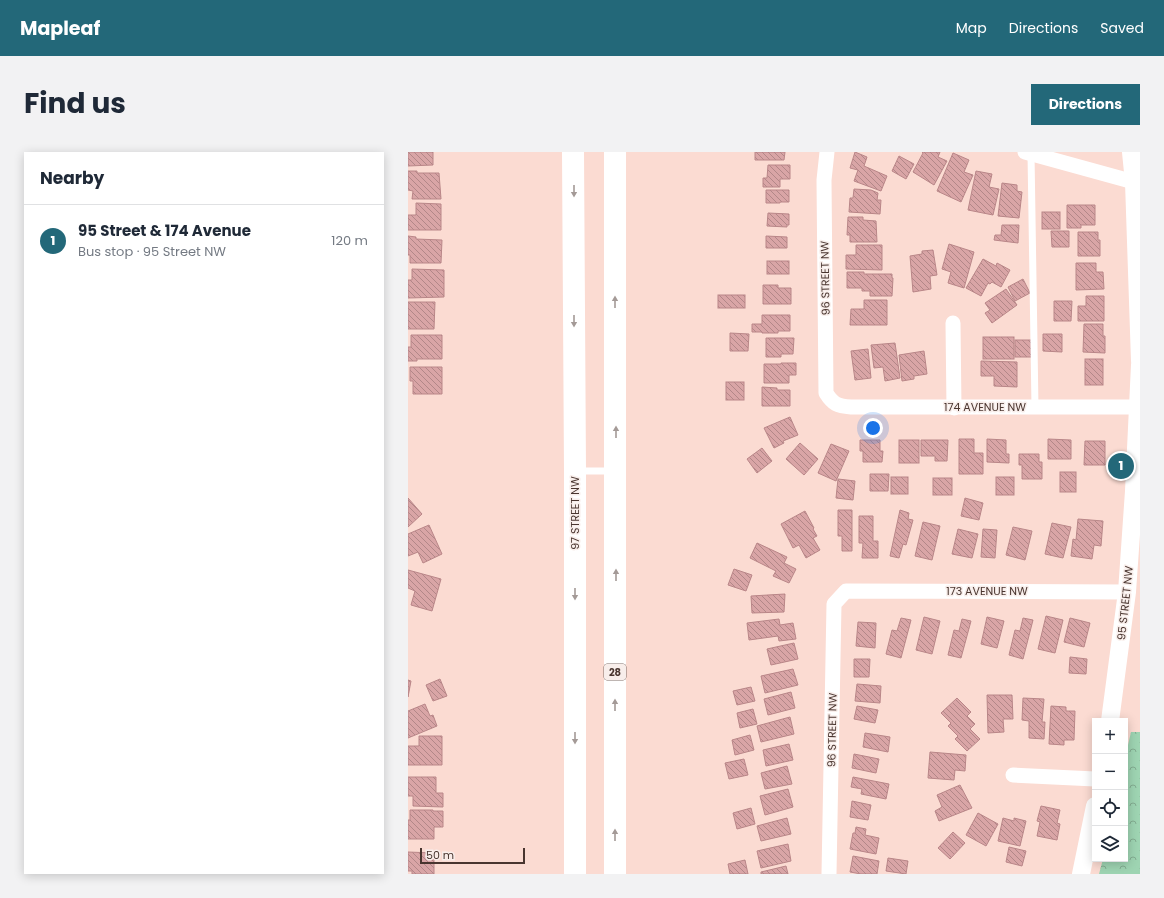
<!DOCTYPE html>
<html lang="en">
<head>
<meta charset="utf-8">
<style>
	:root { --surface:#fff; --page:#f2f2f3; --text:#1f2937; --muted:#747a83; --line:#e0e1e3; --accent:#236879 }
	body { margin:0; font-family:Poppins,sans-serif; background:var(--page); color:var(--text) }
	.controls { position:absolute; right:12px; bottom:12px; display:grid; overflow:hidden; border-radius:0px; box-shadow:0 2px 10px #0003 }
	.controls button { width:36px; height:36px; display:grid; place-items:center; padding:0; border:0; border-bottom:1px solid var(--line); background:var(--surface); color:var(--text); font:20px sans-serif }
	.scale { position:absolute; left:12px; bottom:10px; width:105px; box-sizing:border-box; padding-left:4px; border:2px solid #49352f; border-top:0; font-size:11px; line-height:14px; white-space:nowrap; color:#49352f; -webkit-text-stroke:3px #f8eeeb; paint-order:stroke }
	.you { position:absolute; left:465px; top:276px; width:14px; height:14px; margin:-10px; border:3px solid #fff; border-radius:50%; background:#1a73e8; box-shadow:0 0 0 6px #1a73e833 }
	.badge { display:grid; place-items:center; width:26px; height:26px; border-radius:50%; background:var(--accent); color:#fff; font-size:13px; font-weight:700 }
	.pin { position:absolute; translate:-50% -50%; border:2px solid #fff; box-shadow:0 1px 4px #0006 }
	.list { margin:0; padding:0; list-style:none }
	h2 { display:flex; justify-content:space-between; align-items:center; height:52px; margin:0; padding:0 16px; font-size:17px }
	h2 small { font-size:13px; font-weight:400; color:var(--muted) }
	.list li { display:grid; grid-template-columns:26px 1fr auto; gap:12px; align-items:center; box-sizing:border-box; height:72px; padding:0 16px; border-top:1px solid var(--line) }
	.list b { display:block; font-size:15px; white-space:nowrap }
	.list p { margin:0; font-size:13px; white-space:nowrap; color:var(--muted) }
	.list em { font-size:13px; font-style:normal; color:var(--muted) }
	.icon { flex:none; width:22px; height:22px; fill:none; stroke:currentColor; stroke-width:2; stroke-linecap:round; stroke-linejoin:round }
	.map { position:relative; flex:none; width:732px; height:722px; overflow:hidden; border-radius:0px }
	header { display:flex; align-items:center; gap:24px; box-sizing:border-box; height:56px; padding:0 20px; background:var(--accent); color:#fff }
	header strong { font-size:19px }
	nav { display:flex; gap:22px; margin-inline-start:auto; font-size:14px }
	.intro { display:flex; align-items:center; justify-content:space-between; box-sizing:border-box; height:96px; padding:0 24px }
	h1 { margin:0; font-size:28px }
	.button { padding:10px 18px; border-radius:0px; background:var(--accent); color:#fff; font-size:14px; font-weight:700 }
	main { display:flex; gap:24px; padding:0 24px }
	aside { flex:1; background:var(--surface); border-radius:0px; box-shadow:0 2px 10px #0003 }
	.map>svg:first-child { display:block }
	.park { fill:url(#park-crowns) }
	.building { fill:url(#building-back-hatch); stroke:#b98688 }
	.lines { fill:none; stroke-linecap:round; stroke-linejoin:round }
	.service { stroke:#fff; stroke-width:7 }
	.minor { stroke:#fff; stroke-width:15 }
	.tertiary { stroke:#fff; stroke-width:18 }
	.primary { stroke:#fff; stroke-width:22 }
	.oneway { fill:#a49a97 }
	.labels { text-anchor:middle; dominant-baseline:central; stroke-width:3; stroke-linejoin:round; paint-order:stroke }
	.shield { fill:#f8eeeb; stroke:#7e6c67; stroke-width:1 }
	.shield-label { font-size:10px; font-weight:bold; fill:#49352f }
	.street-label { font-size:11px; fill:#49352f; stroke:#f8eeeb }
</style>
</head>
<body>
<header>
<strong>Mapleaf</strong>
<nav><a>Map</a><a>Directions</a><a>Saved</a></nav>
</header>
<div class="intro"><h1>Find us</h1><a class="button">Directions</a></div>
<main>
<aside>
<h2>Nearby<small></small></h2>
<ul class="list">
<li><span class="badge">1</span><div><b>95 Street &amp; 174 Avenue</b><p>Bus stop · 95 Street NW</p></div><em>120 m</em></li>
</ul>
</aside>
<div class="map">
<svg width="732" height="722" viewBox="0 0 732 722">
	<defs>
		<pattern id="park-crowns" width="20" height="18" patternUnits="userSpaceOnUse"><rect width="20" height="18" fill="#9ed4b2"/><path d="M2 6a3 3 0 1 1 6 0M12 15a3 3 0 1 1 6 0" fill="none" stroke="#83ad91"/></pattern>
		<pattern id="building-back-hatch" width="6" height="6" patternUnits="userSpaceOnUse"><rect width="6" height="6" fill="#d9a5a6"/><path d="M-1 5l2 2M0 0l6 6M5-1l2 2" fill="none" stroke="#b28788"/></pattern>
	</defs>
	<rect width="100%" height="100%" fill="#fbdbd2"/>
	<path class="park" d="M723,580H732V722H691L695,707H717V606Z"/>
	<g class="building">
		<path d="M0,0H25V13L0,14Z"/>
		<path d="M347,0H377L376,8H347Z"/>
		<path d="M447,0L459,5L456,14L479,24L473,39L446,29L450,18L442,16Z"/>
		<path d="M514,0H532L530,5L539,9L526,33L505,20L515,1Z"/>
		<path d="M545,1L561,8L556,20L565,23L553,50L529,39Z"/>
		<path d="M491,4L506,12L498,27L484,19Z"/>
		<path d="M360,13H382V27H372V35H355V26H359Z"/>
		<path d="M0,19H9V21H31L33,47H4L5,39L0,38Z"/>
		<path d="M568,19L584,22L581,35L591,37L585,63L560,58Z"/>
		<path d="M594,31L609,33V39L614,40L611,66L590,64Z"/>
		<path d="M446,37L463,38L470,41L469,48H473L472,62L441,60L442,46H445Z"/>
		<path d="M358,38H381V50H372V51H358Z"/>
		<path d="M8,51L33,52V78H0V63H8Z"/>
		<path d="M659,53H687V73H673V76H659Z"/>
		<rect x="634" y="60" width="18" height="17"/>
		<path d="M360,61L381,62V73H379V75L359,74Z"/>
		<path d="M440,65H455V68L468,69L469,90H442V83H439Z"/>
		<path d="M594,73H611L610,91L586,88L587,83H593Z"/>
		<path d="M643,79H661V95H644Z"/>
		<path d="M670,80H690V88H692V104H670Z"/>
		<path d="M0,84L8,85V87L34,88L33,111H2V103H0Z"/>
		<path d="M358,84L379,85V96H358Z"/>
		<path d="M541,92L566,100L556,136L540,131L543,120L534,117Z"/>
		<path d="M448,93H474V118L438,117V103H448Z"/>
		<path d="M525,98L529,123L522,124L523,137L505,140L502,104L514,102V99Z"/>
		<path d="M575,107L588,114L589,111L602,118L593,135L584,130L582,132L580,131L573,144L558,136Z"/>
		<rect x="359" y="109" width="22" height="13"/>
		<path d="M668,111H688V120H695L696,137L668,138Z"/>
		<path d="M4,117L36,118V145L0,146V128H4Z"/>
		<path d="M439,120H456V122H484V126H485L484,144H462V139H454V136H439Z"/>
		<path d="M615,127L622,141L607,149L600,135Z"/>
		<path d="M355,133H370V136H383V152H355Z"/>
		<path d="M598,137L609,153L584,171L577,161L582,158L577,151Z"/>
		<rect x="310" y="143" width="27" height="13"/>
		<path d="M678,144H696V169H670V154H678Z"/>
		<path d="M456,148H479V173H442L443,157H456Z"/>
		<path d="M646,149H664L663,169H646Z"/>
		<path d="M0,150H27L26,177H0Z"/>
		<path d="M354,163H382V179H370V181H354V180H344V172H354Z"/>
		<path d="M676,172H695V184H697V201L675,200Z"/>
		<path d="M322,181L341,182L340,199H322Z"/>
		<path d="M635,182H654V200L635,199Z"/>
		<path d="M3,183H34V207H9V209H0V195H3Z"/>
		<rect x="575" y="185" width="31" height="22"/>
		<path d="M358,186H386L385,202H373V205H358Z"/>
		<rect x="607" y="188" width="17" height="17"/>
		<path d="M487,191L492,226L477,229L475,215L466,216L463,193Z"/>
		<path d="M460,197L463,226L447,228L443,199Z"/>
		<path d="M516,199L519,222L506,224V227L494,229L491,203Z"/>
		<rect x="677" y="207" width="18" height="26"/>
		<path d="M573,209L609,210V235L586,234V224H573Z"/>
		<path d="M373,211H388V223H381V231H356V212H373Z"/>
		<path d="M2,215H34V242H5V229H2Z"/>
		<rect x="318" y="230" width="18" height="18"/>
		<path d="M354,235L369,236V238H382V254H354Z"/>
		<path d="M382,265L390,283L375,289L376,291L366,296L356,276Z"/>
		<path d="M551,287H566V301H575V322H551Z"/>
		<path d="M579,287L598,288V302H601V311L579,310Z"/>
		<path d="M640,287L663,288V307H640Z"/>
		<path d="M452,288H472V299H475L474,310H455V299H452Z"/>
		<rect x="491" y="288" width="20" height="23"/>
		<path d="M513,288H540L539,309H527V304H513Z"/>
		<path d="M677,289H697V313H676Z"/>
		<path d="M392,291L410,307L396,323L378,307Z"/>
		<path d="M423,292L441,299L428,329L410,321Z"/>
		<path d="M354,296L364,309L349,321L339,307Z"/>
		<path d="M611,302H631V310H634V327H614V313H611Z"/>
		<rect x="652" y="320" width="16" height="20"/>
		<path d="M462,322H481L480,339H462Z"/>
		<rect x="483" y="325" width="17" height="17"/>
		<rect x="588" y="325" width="18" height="18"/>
		<rect x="525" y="326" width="19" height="17"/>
		<path d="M430,327L447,329L445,348L428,346Z"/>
		<path d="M0,346L14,362L0,375Z"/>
		<path d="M557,346L575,351L571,368L553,364Z"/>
		<path d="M430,358H444V399H434V384H430Z"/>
		<path d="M492,358L501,361L500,367L505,368L498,393L495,392L491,406L482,404Z"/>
		<path d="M397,359L406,376L405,377L409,384L405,386L412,398L398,406L391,393L385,396L373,372Z"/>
		<path d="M451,364H465V389H470V406H454L455,391H451Z"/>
		<path d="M670,367L695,369L693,394L686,393L684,407L663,404L665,387L668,388Z"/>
		<path d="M515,370L532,374L524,408L507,404Z"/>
		<path d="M644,371L663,375L655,406L637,402Z"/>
		<path d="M21,373L34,402L15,411L10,400L0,404V382Z"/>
		<path d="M605,375L624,379L617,408L598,403Z"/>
		<path d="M550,377L570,382L564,406L544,402Z"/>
		<path d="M575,377L589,378L587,406L573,405Z"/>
		<path d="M349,391L379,405L376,411L388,417L381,431L365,424L368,419L342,406Z"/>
		<path d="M326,417L344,423L338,439L320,433Z"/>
		<path d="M0,418L33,427L24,459L3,453L7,439L0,436Z"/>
		<path d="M377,442L376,460L344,461L343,444Z"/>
		<path d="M638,464L655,468L647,501L630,497Z"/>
		<path d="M516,465L532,469L524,502L508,498Z"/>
		<path d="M579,465L596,469L589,496L573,492Z"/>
		<path d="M493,466L503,468L493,506L478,502L484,478L489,479Z"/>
		<path d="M615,466L625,468L615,507L601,503L607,478L612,479Z"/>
		<path d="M662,466L682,471L676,495L656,490Z"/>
		<path d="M371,467L372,473L385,471L388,487L371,489L370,484L341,488L339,471Z"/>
		<path d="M554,467L563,469L553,506L540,503L546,478L551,479Z"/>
		<path d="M450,470L468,471L467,496L448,494Z"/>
		<path d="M386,491L390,507L363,513L359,497Z"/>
		<path d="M662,505L679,507L678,522L661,521Z"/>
		<path d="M446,507H462L461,525H446Z"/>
		<path d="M385,517L390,533L357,541L353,524Z"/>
		<path d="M32,527L39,544L25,549L18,533Z"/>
		<path d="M0,528L3,529L0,545Z"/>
		<path d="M449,532L473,534L472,551L447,549Z"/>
		<path d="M343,535L347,549L329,553L325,539Z"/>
		<path d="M383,540L387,556L360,563L356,547Z"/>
		<path d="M579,543H604L605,567H595L596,580L580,581Z"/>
		<path d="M549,546L563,560L559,564L567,572L562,577L572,587L559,599L547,587L550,584L540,574L543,571L533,561Z"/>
		<path d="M615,546L636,547L634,570H637L636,587L621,586V569L614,568Z"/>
		<path d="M17,552L22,564L25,563L29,574L0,586V559Z"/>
		<path d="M449,554L470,558L467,571L446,567Z"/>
		<path d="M643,554L658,555V559H667L666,588H656V593L641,592Z"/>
		<path d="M345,557L349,572L332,576L329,561Z"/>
		<path d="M382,565L386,582L353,590L349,574Z"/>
		<path d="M457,581L482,585L480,600L455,595Z"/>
		<path d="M342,583L346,598L327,603L324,588Z"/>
		<path d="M11,584H34V613H0V594H11Z"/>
		<path d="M381,592L385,608L358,614L355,598Z"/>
		<path d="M522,600L558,603L557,619L547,618L546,628L520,626Z"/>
		<path d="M446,602L471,607L468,621L444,616Z"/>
		<path d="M336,607L340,623L321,627L317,611Z"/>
		<path d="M379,614L384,632L357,637L353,621Z"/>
		<path d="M0,625H28V641H35V655L5,654V644H0Z"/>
		<path d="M445,625L481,632L478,647L453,642L454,637L443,635Z"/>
		<path d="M552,633L564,656L531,669L527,659L534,655L529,643Z"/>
		<path d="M380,637L385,655L357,663L352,644Z"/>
		<path d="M444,649L463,653L460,668L442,665Z"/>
		<path d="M633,654L652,658L649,671L652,672L649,688L629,684L632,670L629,669Z"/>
		<path d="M343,656L347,672L329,677L325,661Z"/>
		<path d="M2,658H25V659H35V675H26V687H0V668H2Z"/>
		<path d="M570,661L590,672L578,694L558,683Z"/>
		<path d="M379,666L383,682L353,689L349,674Z"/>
		<path d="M595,666L606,669V666L618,669L612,694L590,689Z"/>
		<path d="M448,675L458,677L457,683L471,686L468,702L442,697L445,681H447Z"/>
		<path d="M545,680L557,691L542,707L530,696Z"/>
		<path d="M380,692L383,709L353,716L349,699Z"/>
		<path d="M601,695L618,699L614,714L598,710Z"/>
		<path d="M0,700L26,701V722H4V719H0Z"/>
		<path d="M445,704L471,709L469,722H453L442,720Z"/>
		<path d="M480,706L500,709L498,722L478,719Z"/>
		<path d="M337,708L340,722H322L320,712Z"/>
		<path d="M378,714L380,722H353V720Z"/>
	</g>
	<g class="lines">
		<g class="service">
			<path d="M623,2L627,255"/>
			<path d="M168,319H204"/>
		</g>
		<g class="minor">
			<path d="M419,0L416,28L418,241C425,252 429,254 443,255H730"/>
			<path d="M617,0L726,30"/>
			<path d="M545,171L546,256"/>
			<path d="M605,623L687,627"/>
			<path d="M421,722L426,452L438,439L719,440"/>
		</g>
		<g class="tertiary">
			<path d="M723,0L726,30L732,209"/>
			<path d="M702,569L719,440L726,339L732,213"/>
			<path d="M673,722L687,654"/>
		</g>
		<g class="primary">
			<path d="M165,0L167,319V722"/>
			<path d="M207,722V0"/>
		</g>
	</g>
	<defs><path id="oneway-solid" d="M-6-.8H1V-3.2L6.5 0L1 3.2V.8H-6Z"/></defs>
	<g class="oneway">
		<use href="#oneway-solid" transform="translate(166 39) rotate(90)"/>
		<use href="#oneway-solid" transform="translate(207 150) rotate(-90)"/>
		<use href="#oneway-solid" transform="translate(166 169) rotate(90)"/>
		<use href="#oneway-solid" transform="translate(208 280) rotate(-90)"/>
		<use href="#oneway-solid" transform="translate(208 423) rotate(-90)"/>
		<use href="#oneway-solid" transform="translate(167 442) rotate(90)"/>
		<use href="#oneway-solid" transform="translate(207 553) rotate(-90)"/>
		<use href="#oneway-solid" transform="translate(167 586) rotate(90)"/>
		<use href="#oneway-solid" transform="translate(207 683) rotate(-90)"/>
	</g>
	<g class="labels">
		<rect class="shield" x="196" y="512" width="22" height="16" rx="3"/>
		<g class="shield-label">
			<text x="207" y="520">28</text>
		</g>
		<g class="street-label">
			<text transform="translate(417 126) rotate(-91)">96 STREET NW</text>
			<text x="577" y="255">174 AVENUE NW</text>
			<text transform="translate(167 361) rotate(-90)">97 STREET NW</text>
			<text x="579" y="439">173 AVENUE NW</text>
			<text transform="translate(717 451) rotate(-84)">95 STREET NW</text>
			<text transform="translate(424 578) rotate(-89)">96 STREET NW</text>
		</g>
	</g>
</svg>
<div class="controls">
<button>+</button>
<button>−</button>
<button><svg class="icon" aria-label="locate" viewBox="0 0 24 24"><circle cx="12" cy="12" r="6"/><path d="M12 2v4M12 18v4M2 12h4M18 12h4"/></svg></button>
<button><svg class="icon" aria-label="layers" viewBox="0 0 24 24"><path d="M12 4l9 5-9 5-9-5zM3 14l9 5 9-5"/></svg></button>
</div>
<div class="scale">50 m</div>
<div class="you"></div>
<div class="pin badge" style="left:713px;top:314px">1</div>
</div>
</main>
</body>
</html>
